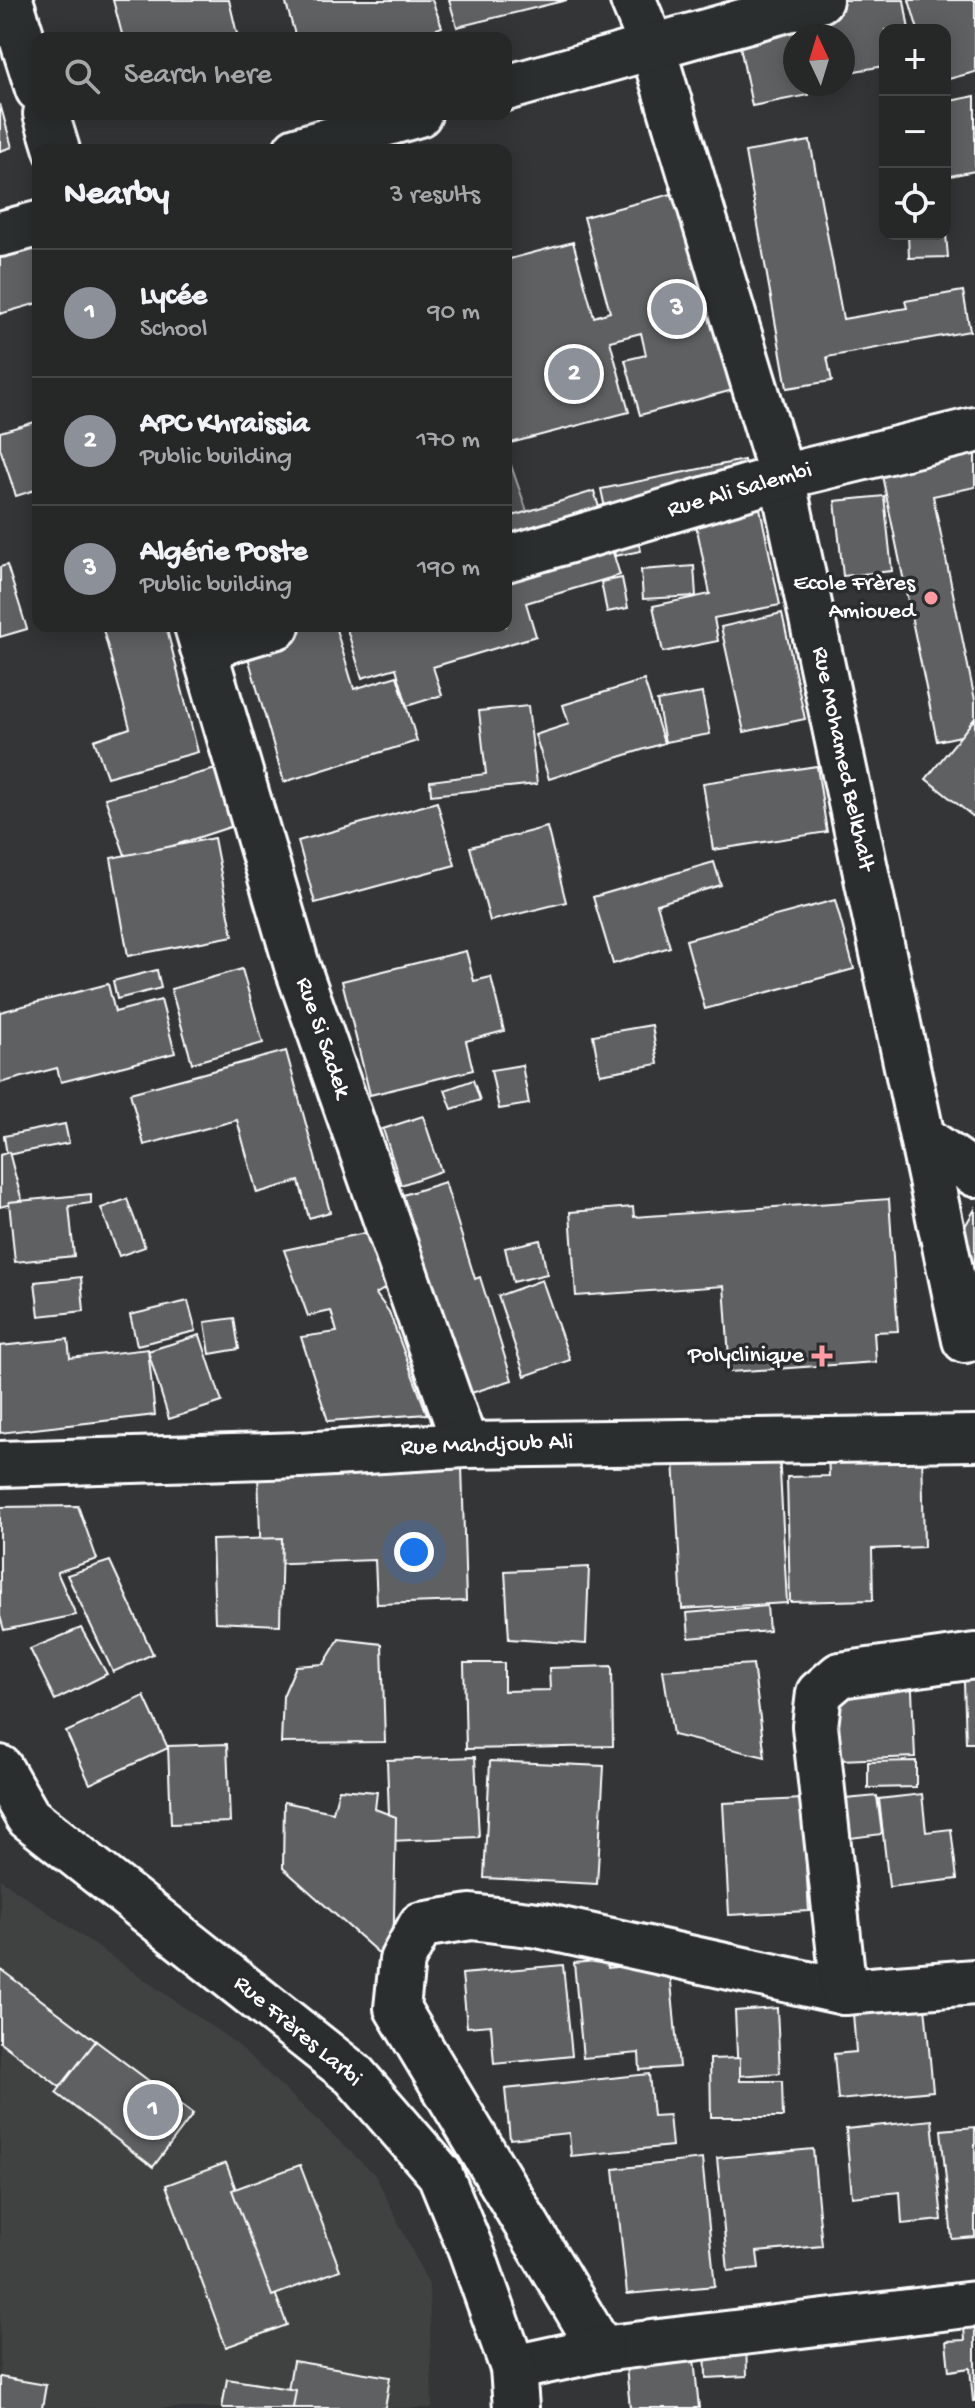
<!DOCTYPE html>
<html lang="en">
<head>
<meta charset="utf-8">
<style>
	:root { --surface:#262828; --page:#2e3030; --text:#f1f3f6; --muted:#a4a6a8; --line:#424445; --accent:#8c9099 }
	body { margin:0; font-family:"Gochi Hand",sans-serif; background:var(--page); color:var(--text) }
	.controls { position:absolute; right:24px; top:24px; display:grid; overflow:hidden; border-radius:16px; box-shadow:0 4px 20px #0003 }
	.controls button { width:72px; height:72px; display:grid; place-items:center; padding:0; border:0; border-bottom:2px solid var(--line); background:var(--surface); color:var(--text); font:40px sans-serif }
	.compass { position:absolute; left:783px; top:24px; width:72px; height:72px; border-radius:50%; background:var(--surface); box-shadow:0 4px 20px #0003; rotate:356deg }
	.you { position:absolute; left:414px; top:1552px; width:28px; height:28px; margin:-20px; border:6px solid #fff; border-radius:50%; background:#1a73e8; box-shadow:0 0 0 12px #1a73e833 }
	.badge { display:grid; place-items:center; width:52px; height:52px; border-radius:50%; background:var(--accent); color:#fff; font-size:26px; font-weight:700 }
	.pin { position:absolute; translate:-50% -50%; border:4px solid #fff; box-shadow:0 2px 8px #0006 }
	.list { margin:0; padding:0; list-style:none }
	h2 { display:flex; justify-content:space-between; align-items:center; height:104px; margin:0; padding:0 32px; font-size:34px }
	h2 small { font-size:26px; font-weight:400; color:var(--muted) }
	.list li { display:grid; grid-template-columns:52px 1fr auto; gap:24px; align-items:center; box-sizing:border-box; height:128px; padding:0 32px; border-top:2px solid var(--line) }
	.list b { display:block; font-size:30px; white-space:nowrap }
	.list p { margin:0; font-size:26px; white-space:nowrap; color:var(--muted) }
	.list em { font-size:26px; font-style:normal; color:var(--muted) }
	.icon { flex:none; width:44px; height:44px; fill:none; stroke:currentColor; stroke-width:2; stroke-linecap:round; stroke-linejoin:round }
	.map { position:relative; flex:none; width:975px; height:2408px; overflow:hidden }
	.search { position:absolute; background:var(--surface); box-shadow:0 4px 20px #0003; left:32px; top:32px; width:480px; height:88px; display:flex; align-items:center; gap:20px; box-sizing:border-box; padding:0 28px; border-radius:16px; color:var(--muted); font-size:30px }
	.panel { position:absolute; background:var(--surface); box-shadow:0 4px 20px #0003; left:32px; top:144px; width:480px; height:488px; border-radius:16px }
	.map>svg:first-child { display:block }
	.built { fill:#404243 }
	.green { fill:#4c4f50; stroke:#a6a7a8; stroke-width:2 }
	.building { fill:#5f6162; stroke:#fff; stroke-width:2 }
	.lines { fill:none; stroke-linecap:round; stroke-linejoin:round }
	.street-casing { stroke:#fff; stroke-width:50 }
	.secondary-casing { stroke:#fff; stroke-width:50 }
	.primary-casing { stroke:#fff; stroke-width:50 }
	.street { stroke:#2a2d2e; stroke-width:44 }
	.secondary { stroke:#2a2d2e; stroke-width:44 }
	.primary { stroke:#2a2d2e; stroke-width:44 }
	.poi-dot { fill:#ff9aa2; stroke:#2a2d2e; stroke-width:3 }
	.labels { text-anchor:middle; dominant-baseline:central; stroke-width:7; stroke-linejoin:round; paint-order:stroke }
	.street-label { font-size:24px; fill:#fff; stroke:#2a2d2e }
	.poi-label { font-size:24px; fill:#fff; stroke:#2a2d2e; text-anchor:end }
</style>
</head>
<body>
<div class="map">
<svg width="975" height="2408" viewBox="0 0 975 2408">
	<rect width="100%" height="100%" fill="#333536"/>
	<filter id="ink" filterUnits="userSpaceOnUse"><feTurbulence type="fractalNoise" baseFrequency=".0125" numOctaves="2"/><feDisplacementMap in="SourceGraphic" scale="16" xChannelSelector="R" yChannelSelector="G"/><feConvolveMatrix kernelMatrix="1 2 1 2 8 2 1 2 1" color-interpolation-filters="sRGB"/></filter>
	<g filter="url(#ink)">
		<path class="built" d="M0,1879L238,2045L375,2175L429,2285L432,2408H0Z"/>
		<path class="green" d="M506,451L535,534L506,542Z"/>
		<g class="building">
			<path d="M113,0H229L238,38H123Z"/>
			<path d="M285,0H432L442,27L413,38H296Z"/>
			<path d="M449,0H567L457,27Z"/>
			<path d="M843,0H904L909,30H885V66L843,73V36H825L820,4Z"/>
			<path d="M909,0H975V72L945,80V30H918Z"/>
			<path d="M792,19L796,36L795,84H806L808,95L752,106L737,31Z"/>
			<path d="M816,21L820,36H798L795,26Z"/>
			<path d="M975,96V171L945,177V102Z"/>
			<path d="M0,104L12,147L0,151Z"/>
			<path d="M810,141L843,319L907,308L905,301L963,291L970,331L827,357L832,381L787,388L745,152Z"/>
			<path d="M679,192L733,390L640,415L625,360L646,355L641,333L610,341L629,412L507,444L506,260L573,242L594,317L610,312L584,217Z"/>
			<path d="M945,223L948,257L909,258L908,234H945Z"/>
			<path d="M38,230V303L0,314V241Z"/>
			<path d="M38,421V489L16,496L0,448V432Z"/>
			<path d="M975,441V487L933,496L975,700V733L937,741L879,461Z"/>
			<path d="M744,460L751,499L758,498L780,605L714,618L718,641L663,652L653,606L710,594L692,504L638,537L641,551L615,556L601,489Z"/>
			<path d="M594,491L620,575L526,603L536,636L433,667L442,695L407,706L396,668L362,678L346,626H506V518Z"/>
			<path d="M884,496L892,571L843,576L835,501Z"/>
			<path d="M7,565L27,629L0,637V567Z"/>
			<path d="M694,566L696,596L643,599L641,570Z"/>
			<path d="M622,578L628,608L607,612L601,582Z"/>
			<path d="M782,613L805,719L744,732L721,627Z"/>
			<path d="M102,626H166L198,752L107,777L94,740L130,728Z"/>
			<path d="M239,626H335L354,689L397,676L417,741L284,782Z"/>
			<path d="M644,680L664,743L549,779L535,735L569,724L563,705Z"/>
			<path d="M702,693L710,734L665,742L657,701Z"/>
			<path d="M528,706L537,784L431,795L430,781L486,774L479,711Z"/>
			<path d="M975,718V818L926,779Z"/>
			<path d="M817,766L827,832L713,850L703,783Z"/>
			<path d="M220,768L239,824L127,861L105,798Z"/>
			<path d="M437,802L455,865L315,903L298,841Z"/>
			<path d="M547,827L566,902L490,921L470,847Z"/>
			<path d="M214,838L233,936L128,956L111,858Z"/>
			<path d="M714,862L721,885L657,904L670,947L613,964L593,897Z"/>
			<path d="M835,900L854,969L705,1009L686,940Z"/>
			<path d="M466,951L474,981L491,977L504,1031L466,1041L473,1070L370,1095L342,981Z"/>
			<path d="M242,969L263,1043L192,1063L171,989Z"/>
			<path d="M157,970L161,988L117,999L113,981Z"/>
			<path d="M108,984L115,1012L161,1000L175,1053L61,1082L57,1068L0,1083V1012Z"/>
			<path d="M652,1025L658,1064L600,1074L593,1035Z"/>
			<path d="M286,1051L330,1212L309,1218L299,1181L257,1193L237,1120L144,1145L130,1093Z"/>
			<path d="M522,1065L529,1104L499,1109L491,1070Z"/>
			<path d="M473,1080L480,1100L452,1109L445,1090Z"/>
			<path d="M423,1116L441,1171L401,1185L383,1129Z"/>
			<path d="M65,1124L69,1143L7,1155L4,1136Z"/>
			<path d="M9,1152L22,1201L0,1207V1155Z"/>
			<path d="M445,1182L475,1279L480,1277L512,1380L465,1395L403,1195Z"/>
			<path d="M91,1194V1203L69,1206L74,1256L15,1262L9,1202Z"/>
			<path d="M127,1199L145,1247L119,1256L101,1208Z"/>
			<path d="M889,1199L898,1331L874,1332L876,1362L730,1372L724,1286L576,1296L570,1212L633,1207L634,1217Z"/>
			<path d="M975,1209V1282L943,1264Z"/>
			<path d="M375,1231L397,1281L376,1294L389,1312L427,1414L328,1421L301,1337L337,1332L331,1311L308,1316L284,1250Z"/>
			<path d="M540,1240L547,1274L513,1282L505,1248Z"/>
			<path d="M81,1277L84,1311L39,1316L35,1282Z"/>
			<path d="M542,1280L570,1360L525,1376L498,1296Z"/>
			<path d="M188,1301L196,1331L137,1345L130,1315Z"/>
			<path d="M234,1318L239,1349L210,1354L205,1322Z"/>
			<path d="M200,1335L222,1402L169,1419L148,1351Z"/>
			<path d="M68,1339L70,1358L148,1349L155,1415L0,1433V1346Z"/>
			<path d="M922,1449L924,1547L872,1549L873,1600L790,1602L787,1477L829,1476L828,1452Z"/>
			<path d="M779,1452L787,1603L682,1609L674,1458Z"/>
			<path d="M462,1466L466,1601L377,1604L375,1560L261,1564L258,1473Z"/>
			<path d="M78,1506L97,1559L57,1572L76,1615L4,1630L0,1616V1507Z"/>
			<path d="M282,1538L280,1625L215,1622L212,1540Z"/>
			<path d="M110,1561L153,1654L113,1672L67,1575Z"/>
			<path d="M589,1567L586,1644L509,1639L505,1571Z"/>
			<path d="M767,1606L769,1631L689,1638L687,1613Z"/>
			<path d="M81,1628L107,1674L55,1700L30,1649Z"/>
			<path d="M339,1639L382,1644L385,1742L281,1743L283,1696L296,1666L324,1664Z"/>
			<path d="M963,1653H975V1743H966Z"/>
			<path d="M464,1663H504V1691L550,1690L549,1668L612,1666L613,1746L466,1749Z"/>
			<path d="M753,1664L765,1757L673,1735L663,1670Z"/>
			<path d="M911,1669L915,1757L840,1760L836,1673Z"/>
			<path d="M144,1696L168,1748L90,1784L66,1732Z"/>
			<path d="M227,1744L230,1822L171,1824L168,1746Z"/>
			<path d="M475,1757L479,1837L390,1841L387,1760Z"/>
			<path d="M490,1761L604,1766L597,1884L484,1878Z"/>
			<path d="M916,1761V1787L868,1788V1762Z"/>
			<path d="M339,1789L377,1792L375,1809L396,1817L393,1966L283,1868L284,1802L333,1812Z"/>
			<path d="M922,1794L926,1832L951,1829L957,1879L889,1887L879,1799Z"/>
			<path d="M877,1796L882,1834L851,1838L846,1799Z"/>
			<path d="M802,1799L809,1911L729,1915L723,1803Z"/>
			<path d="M607,1960L608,1968L669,1961L679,2067L640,2070L639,2053L583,2058L574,1963Z"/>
			<path d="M563,1965L572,2056L494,2064L491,2025L467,2027L462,1974Z"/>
			<path d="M0,1969L96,2041L60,2087L0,2042Z"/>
			<path d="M925,2006L933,2091L838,2100L834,2054L856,2052L853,2013Z"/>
			<path d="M777,2008L780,2073L738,2076L735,2011Z"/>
			<path d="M96,2041L193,2114L153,2167L56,2093Z"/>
			<path d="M740,2058V2081H782L783,2117H711L710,2059Z"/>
			<path d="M649,2074L653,2116L669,2115L672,2146L571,2156L569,2133L510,2139L505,2089Z"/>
			<path d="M932,2120L942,2220L902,2224L900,2192L852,2197L846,2129Z"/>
			<path d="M975,2127V2237L952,2239L941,2130Z"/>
			<path d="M813,2149L822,2246L757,2252L759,2268L728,2271L717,2158Z"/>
			<path d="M702,2159L715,2286L627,2294L614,2169Z"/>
			<path d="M226,2163L287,2325L226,2347L166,2185Z"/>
			<path d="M300,2165L340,2270L272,2296L232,2190Z"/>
			<path d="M975,2315V2401H973L970,2368L949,2371L946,2341L965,2340L963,2316Z"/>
			<path d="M746,2338L747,2376L706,2378L705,2341Z"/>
			<path d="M692,2339L699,2408H630L624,2346Z"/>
			<path d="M293,2361L390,2377L385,2408H285Z"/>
			<path d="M0,2377L46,2385L42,2408H0Z"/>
			<path d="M227,2379L296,2390L293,2408H222Z"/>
		</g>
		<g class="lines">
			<g class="street-casing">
				<g id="street">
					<path d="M10,0L38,89"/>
					<path d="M633,0L652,46L782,477L965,1340"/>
					<path d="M46,114L57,150"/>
					<path d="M506,559L782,477L975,430"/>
					<path d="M197,626L297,966L465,1445"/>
					<path d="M203,648L277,626"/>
					<path d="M923,1138L975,1174"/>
					<path d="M0,1464L300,1455L465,1445L975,1438"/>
					<path d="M975,1982L844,1992L538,1925L471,1917L421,1925L402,1960L397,2008L601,2349L975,2304"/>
					<path d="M844,1992L815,1726L819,1693L840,1675L975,1656"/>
					<path d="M513,2368L601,2349"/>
				</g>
			</g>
			<g class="secondary-casing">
				<path id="secondary" d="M0,1768L28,1817L354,2075L440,2174L471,2250L513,2368L516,2408"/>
			</g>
			<g class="primary-casing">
				<g id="primary">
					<path d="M506,88L820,0"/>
					<path d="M296,150L419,114"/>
					<path d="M0,234L38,224"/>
				</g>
			</g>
			<use href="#street" class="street"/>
			<use href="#secondary" class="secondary"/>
			<use href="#primary" class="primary"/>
		</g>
	</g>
	<g class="poi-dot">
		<circle cx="931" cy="598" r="8"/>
		<path d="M818 1344h8v8h8v8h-8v8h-8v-8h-8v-8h8z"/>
	</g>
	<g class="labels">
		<g class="street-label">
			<text transform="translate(740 491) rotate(-16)">Rue Ali Salembi</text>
			<text transform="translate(842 759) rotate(78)">Rue Mohamed Belkhalt</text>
			<text transform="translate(322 1038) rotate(71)">Rue Si Sadek</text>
			<text transform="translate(487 1446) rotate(-2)">Rue Mahdjoub Ali</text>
			<text transform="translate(297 2032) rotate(40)">Rue Frères Larbi</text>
		</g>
		<g class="poi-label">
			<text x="915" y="584">Ecole Frères<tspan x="915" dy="28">Amioued</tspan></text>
			<text x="804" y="1356">Polyclinique</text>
		</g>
	</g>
</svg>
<div class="controls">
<button>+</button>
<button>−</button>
<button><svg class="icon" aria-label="locate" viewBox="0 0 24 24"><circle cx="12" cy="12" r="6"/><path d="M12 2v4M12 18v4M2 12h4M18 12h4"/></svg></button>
</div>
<svg class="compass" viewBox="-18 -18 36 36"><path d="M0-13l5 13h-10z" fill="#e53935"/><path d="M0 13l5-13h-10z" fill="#a4a6a8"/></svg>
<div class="you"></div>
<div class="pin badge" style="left:153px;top:2110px">1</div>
<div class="pin badge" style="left:574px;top:374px">2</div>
<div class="pin badge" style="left:677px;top:309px">3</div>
<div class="search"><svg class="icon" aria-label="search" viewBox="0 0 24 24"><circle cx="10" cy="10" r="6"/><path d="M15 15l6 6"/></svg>Search here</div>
<section class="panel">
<h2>Nearby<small>3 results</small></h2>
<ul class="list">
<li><span class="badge">1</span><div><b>Lycée</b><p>School</p></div><em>90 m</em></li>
<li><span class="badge">2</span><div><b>APC Khraissia</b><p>Public building</p></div><em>170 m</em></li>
<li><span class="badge">3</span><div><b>Algérie Poste</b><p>Public building</p></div><em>190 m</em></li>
</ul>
</section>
</div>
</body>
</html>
